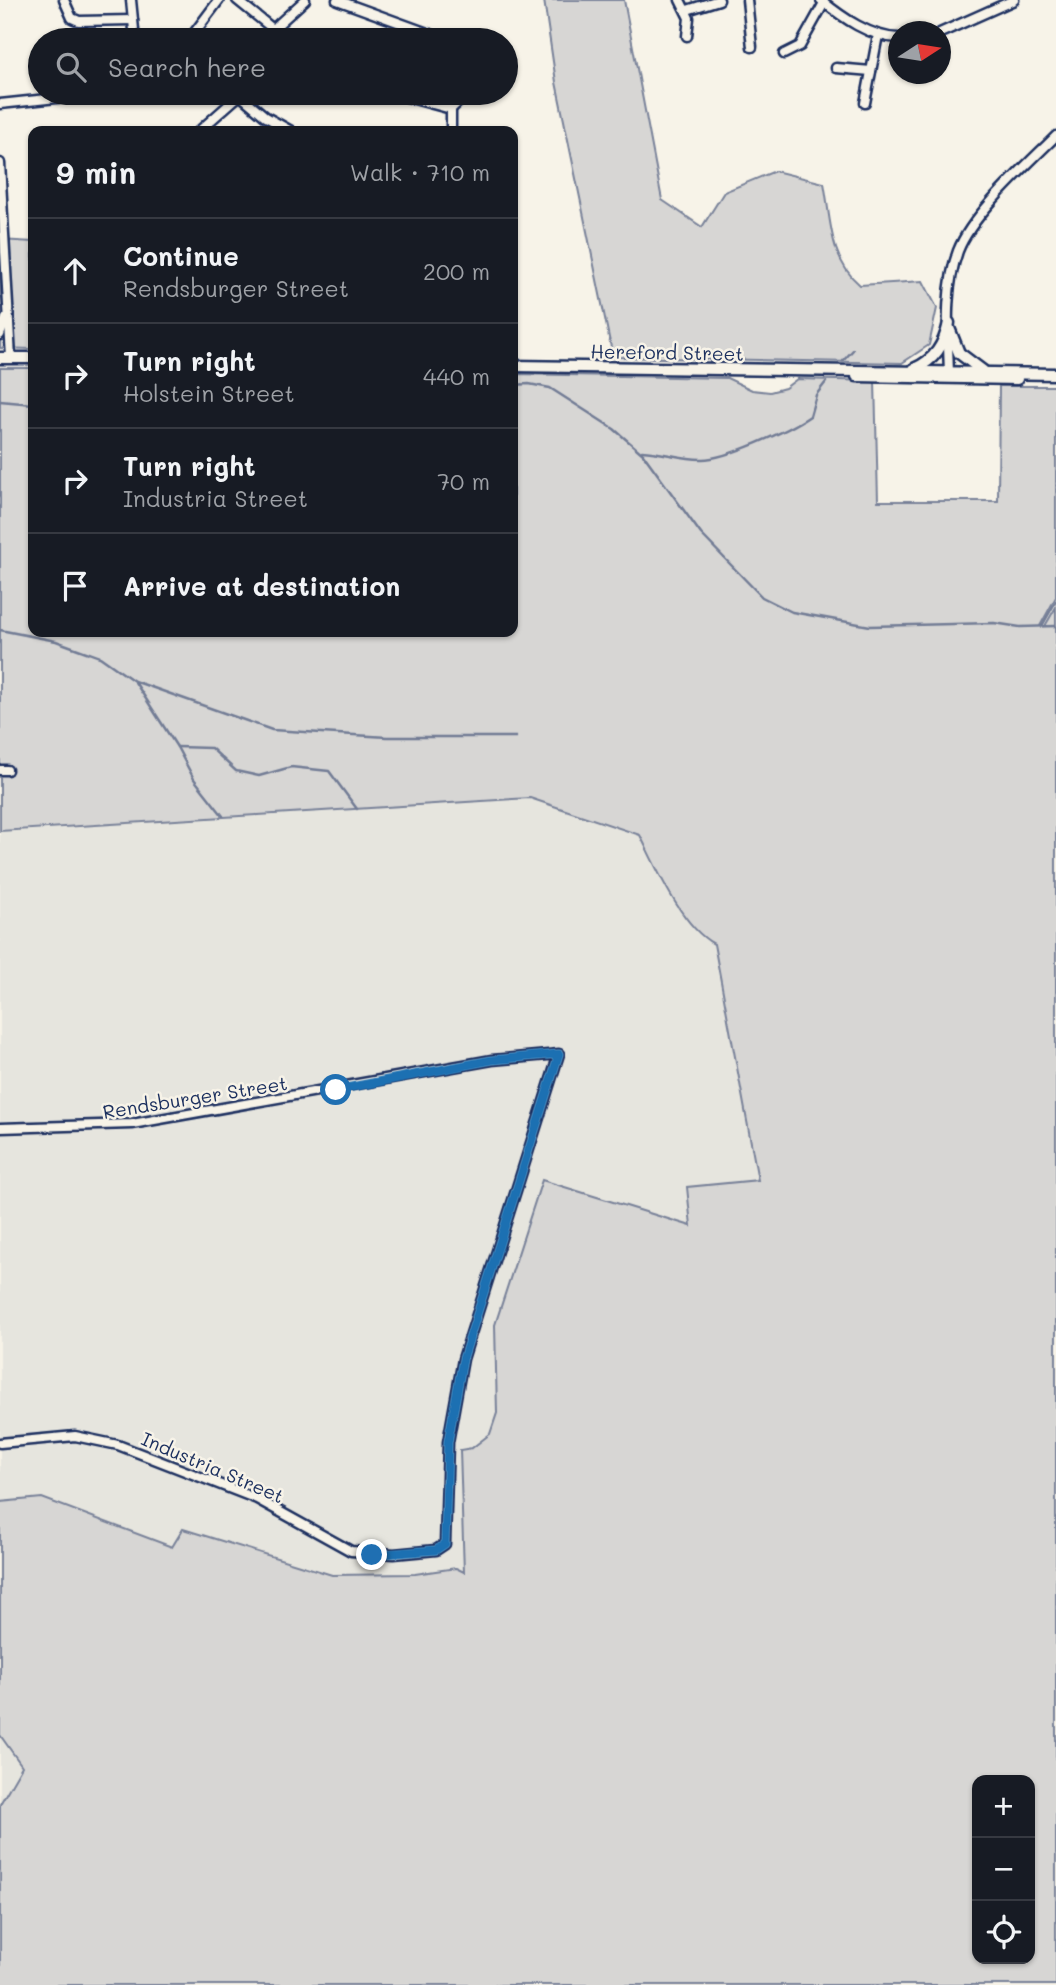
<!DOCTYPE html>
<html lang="en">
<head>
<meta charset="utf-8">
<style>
	:root { --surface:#171b24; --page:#20242c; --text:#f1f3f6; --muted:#9ea1a6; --line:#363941 }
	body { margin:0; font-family:Mali,sans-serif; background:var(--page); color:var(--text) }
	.controls { position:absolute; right:21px; bottom:21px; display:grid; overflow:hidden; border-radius:14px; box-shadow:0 2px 5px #0004 }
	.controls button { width:63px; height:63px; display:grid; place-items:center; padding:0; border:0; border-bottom:2px solid var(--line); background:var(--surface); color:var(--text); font:35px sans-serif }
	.compass { position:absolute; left:888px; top:21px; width:63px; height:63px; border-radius:50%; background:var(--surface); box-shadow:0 2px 5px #0004; rotate:78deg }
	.stop { position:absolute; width:21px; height:21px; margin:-16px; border:5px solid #1f6fb2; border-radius:50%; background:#fff }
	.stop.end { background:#1f6fb2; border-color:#fff; box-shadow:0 2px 7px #0008 }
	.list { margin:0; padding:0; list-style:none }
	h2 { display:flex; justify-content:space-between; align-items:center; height:91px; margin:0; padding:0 28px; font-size:30px }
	h2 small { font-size:23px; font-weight:400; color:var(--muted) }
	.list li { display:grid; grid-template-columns:46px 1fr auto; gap:21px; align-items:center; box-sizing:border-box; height:105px; padding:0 28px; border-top:2px solid var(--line) }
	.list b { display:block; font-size:26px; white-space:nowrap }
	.list p { margin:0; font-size:23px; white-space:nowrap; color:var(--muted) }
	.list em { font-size:23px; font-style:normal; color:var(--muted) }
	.icon { flex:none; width:38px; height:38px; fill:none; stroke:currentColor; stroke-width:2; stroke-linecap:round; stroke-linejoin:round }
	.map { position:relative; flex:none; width:1056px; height:1985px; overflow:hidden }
	.search { position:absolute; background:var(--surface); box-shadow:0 2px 5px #0004; left:28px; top:28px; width:490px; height:77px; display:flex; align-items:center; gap:18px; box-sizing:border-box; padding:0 24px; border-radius:38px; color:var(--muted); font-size:26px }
	.panel { position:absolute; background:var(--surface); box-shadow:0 2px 5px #0004; left:28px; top:126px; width:490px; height:511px; border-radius:14px }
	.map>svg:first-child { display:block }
	.built { fill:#e6e5de }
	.green { fill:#d7d6d4; stroke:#798299; stroke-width:2; fill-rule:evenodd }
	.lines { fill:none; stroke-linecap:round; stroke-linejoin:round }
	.stream { stroke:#727c95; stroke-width:2.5 }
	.minor-casing { stroke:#1b2f5e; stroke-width:13 }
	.major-casing { stroke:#1b2f5e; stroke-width:15 }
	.minor { stroke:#f7f3e8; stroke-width:8 }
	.major { stroke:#f7f3e8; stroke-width:10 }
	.route { stroke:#1f6fb2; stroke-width:9 }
	.labels { text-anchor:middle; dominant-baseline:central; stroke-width:5; stroke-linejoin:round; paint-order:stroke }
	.street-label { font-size:19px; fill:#1b2f5e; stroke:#f7f3e8 }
</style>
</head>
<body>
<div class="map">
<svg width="1056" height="1985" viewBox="0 0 1056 1985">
	<rect width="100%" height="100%" fill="#f7f3e8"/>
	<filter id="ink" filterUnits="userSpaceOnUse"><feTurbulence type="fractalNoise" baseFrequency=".0143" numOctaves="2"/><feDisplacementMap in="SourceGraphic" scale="14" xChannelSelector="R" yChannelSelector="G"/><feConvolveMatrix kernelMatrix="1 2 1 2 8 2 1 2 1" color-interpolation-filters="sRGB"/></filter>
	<g filter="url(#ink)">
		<g class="built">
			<path d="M530,798L640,835L669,892L714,944L758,1180L687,1187L691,1226L542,1180L495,1325L497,1413L490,1434L472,1448L460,1450L465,1573L456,1568L415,1574L332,1575L184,1530L172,1548L42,1498L0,1502V831L372,806Z"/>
			<path d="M0,1735L23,1766L0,1804Z"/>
		</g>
		<g class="green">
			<path d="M544,0H624L662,200L702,227L724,192L775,171L824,183C831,219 829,259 860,285L923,281L937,308L929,345L902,363L613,357L556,82Z"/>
			<path d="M0,240L33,242V349L0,348Z"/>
			<path d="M0,368H33V632H513V374L727,378L752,390L770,392L785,388L797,379L875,381L878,501H998L999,386H1056V597L1040,626H1045L1056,607V1985H0V1804L22,1766L0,1735V1502L42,1498L172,1547L183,1529L332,1575L415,1574L456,1568L464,1572L460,1450L472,1448L490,1434L497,1413L495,1325L542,1180L691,1226L687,1187L758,1180L714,944C681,926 656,867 640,835L530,798L0,831ZM977,1780H1030V1959H977Z"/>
		</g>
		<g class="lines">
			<g class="stream">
				<path d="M843,361L853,350"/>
				<path d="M513,385L529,384L550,388L614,429L643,454L701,534L762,597L792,612L870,626L994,623L1020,627L1056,626"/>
				<path d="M0,401L33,404"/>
				<path d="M642,451C662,452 682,459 701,459C724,460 790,430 810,416L816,395L826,382"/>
				<path d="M1042,626L1056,601"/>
				<path d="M0,630L56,641L100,657L134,681L272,730L387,737H516"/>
				<path d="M135,682L177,747L194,779L223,816"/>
				<path d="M177,747L211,748L236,771L259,776L291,767L329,771L357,809"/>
			</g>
			<g class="minor-casing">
				<g id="minor">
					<path d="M64,0L72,18L79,21L133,20"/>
					<path d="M131,0L135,40"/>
					<path d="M237,0L273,29L281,40"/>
					<path d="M337,0L447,40"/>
					<path d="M680,0L689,18L687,36"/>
					<path d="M747,0L752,47"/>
					<path d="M821,0C843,18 870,37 898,38"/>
					<path d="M687,10L719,0"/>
					<path d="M273,29L305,0"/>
					<path d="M940,33L1014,0"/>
					<path d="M189,40L219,0"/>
					<path d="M784,54L800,46L824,3"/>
					<path d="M836,68L871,71"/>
					<path d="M392,93L451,109V131"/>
					<path d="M240,95L266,117L291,131"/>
					<path d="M865,103L878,35"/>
					<path d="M0,104L104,93"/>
					<path d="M451,109L468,93"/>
					<path d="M199,131L242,93"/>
					<path d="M0,163L11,358"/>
					<path d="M0,335L6,318"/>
					<path d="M949,375C948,336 944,289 958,251C972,214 1027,165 1056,136"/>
					<path d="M0,770H7"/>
					<path d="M0,1128L132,1124L492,1060L559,1054L463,1359L448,1442L445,1544L436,1550L394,1554L351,1551L257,1499L118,1445L75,1436L0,1443"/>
				</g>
			</g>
			<g class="major-casing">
				<g id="major">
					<path d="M949,328L959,353L983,371"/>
					<path d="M0,358H33"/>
					<path d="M513,366L1056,374"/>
					<path d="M914,369C935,360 944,345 949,323"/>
					<path d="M857,376L1017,379"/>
				</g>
			</g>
			<use href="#minor" class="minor"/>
			<use href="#major" class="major"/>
		</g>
	</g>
	<g class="lines" filter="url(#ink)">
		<path class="route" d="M336,1090L492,1060L559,1054L463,1359L448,1442L445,1544L436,1550L372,1555"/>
	</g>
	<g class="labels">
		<g class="street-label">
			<text transform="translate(667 352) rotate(1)">Hereford Street</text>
			<text transform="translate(195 1097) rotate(-9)">Rendsburger Street</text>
			<text transform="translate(213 1467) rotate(23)">Industria Street</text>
		</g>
	</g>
</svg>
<div class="controls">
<button>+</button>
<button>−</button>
<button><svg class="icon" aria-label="locate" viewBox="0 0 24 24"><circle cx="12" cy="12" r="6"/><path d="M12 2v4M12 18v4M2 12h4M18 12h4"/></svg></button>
</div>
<svg class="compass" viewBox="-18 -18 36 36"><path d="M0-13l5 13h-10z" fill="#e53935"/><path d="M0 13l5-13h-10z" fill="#9ea1a6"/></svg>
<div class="stop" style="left:336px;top:1090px"></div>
<div class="stop end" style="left:372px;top:1555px"></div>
<div class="search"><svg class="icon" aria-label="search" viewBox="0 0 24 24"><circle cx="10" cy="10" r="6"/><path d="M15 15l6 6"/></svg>Search here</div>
<section class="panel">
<h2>9 min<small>Walk · 710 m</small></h2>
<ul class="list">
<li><svg class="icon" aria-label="ahead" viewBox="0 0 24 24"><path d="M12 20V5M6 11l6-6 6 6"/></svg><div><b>Continue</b><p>Rendsburger Street</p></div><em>200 m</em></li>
<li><svg class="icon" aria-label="right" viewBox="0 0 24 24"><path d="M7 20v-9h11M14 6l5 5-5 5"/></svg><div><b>Turn right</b><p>Holstein Street</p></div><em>440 m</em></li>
<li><svg class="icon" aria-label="right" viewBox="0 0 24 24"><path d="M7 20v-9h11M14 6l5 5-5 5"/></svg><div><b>Turn right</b><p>Industria Street</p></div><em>70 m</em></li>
<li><svg class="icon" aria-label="arrive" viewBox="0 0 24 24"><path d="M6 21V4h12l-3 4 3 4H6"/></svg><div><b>Arrive at destination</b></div></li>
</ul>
</section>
</div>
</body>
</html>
